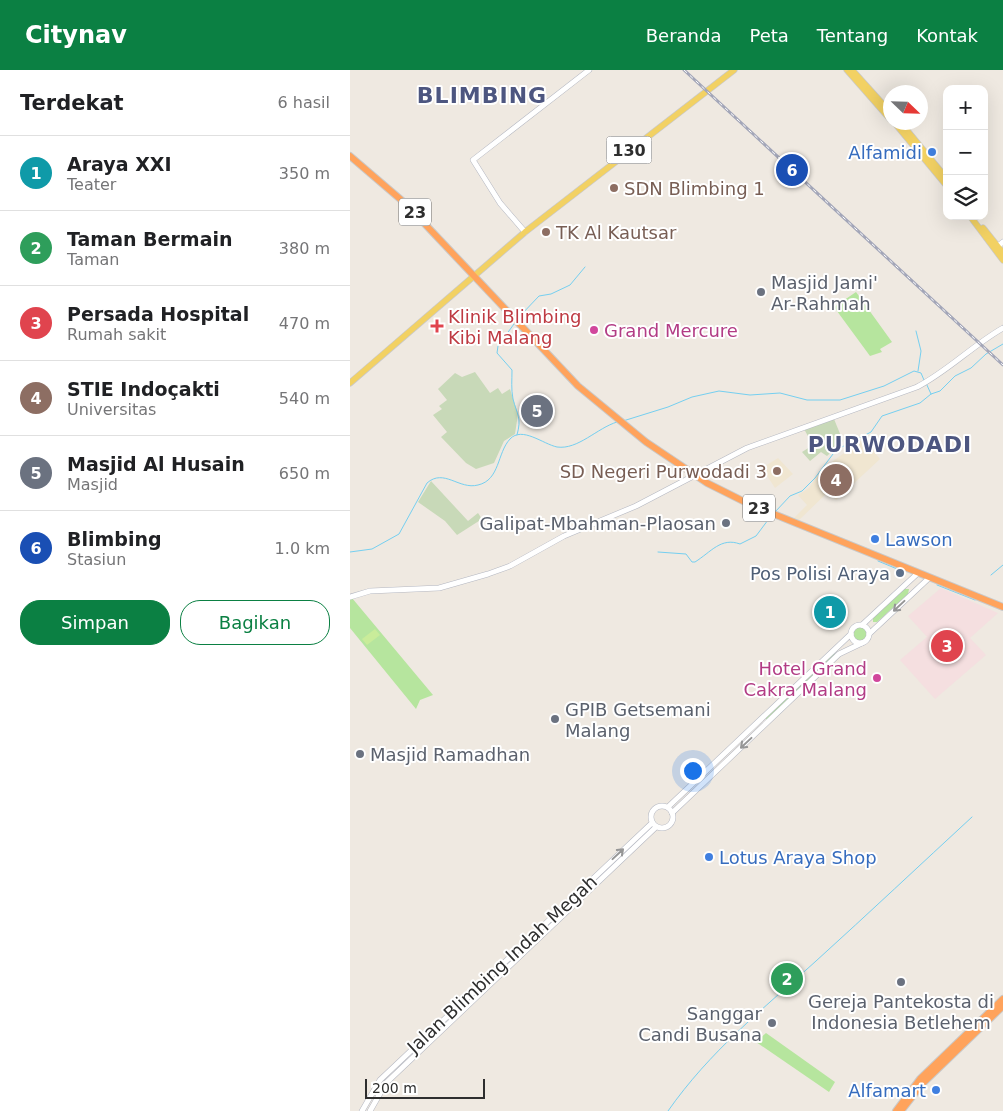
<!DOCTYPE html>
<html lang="id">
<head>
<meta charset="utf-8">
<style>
	:root { --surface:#fff; --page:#f2f2f2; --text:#202124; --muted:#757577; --line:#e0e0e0; --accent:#0b8043 }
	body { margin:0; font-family:"DejaVu Sans",sans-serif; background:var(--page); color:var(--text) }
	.controls { position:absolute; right:15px; top:15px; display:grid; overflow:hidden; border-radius:10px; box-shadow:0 5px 20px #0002 }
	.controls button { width:45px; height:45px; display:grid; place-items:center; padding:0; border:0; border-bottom:1px solid var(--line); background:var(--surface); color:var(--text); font:25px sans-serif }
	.compass { position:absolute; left:533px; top:15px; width:45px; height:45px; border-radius:50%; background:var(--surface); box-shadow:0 5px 20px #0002; rotate:113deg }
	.scale { position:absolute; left:15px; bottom:12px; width:120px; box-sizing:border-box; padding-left:5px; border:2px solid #2e2e2e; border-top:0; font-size:14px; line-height:18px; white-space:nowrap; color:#2e2e2e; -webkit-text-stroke:4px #fff; paint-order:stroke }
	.you { position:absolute; left:342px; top:700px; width:18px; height:18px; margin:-12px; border:4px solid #fff; border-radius:50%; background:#1a73e8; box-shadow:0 0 0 8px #1a73e833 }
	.badge { display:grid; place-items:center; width:32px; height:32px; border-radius:50%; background:var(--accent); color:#fff; font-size:16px; font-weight:700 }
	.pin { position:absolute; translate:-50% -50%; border:2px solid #fff; box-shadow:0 1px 5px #0006 }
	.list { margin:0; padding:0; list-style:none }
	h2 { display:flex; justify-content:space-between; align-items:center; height:65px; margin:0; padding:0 20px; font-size:21px }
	h2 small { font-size:16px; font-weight:400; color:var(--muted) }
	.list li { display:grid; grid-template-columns:32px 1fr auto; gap:15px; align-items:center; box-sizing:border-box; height:75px; padding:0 20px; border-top:1px solid var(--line) }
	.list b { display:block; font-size:19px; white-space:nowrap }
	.list p { margin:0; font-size:16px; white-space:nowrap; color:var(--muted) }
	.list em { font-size:16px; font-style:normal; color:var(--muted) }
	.actions { display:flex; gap:10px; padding:15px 20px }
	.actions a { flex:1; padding:11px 0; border:1px solid var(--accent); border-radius:20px; text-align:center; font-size:18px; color:var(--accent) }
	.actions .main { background:var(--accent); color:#fff }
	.icon { flex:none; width:28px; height:28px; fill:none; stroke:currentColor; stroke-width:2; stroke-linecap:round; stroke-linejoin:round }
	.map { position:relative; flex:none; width:653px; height:1041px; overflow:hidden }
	header { display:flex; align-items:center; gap:30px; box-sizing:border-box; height:70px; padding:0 25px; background:var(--accent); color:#fff }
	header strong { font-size:24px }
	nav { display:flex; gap:28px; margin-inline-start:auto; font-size:18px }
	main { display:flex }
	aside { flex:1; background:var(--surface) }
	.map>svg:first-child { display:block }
	.education { fill:#f0e6d1 }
	.medical { fill:#f5dfe0 }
	.green { fill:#b6e59e }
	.cemetery { fill:#c8d9b8 }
	.pitch { fill:#c9ec9a }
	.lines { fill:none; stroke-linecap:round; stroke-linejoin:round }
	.stream { stroke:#75cff0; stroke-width:1 }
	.secondary-casing { stroke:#b4b7c1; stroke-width:6 }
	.primary-casing { stroke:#c9c9c9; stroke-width:7 }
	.highway-casing { stroke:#c9c9c9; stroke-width:8 }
	.secondary { stroke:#fff; stroke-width:5 }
	.primary { stroke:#f2d163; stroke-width:5.5 }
	.highway { stroke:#ffa35c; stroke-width:6 }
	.rail-casing { stroke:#a3a6b8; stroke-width:3 }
	.rail { stroke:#fff; stroke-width:1; stroke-dasharray:4; stroke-linecap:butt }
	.oneway { stroke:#969696 }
	.shop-dot { fill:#3f7fe0; stroke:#fff; stroke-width:2 }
	.education-dot { fill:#8d6e63; stroke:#fff; stroke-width:2 }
	.worship-dot { fill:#6b7280; stroke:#fff; stroke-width:2 }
	.health-dot { fill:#e0444e; stroke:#fff; stroke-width:2 }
	.hotel-dot { fill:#d1479c; stroke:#fff; stroke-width:2 }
	.service-dot { fill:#5c6f8a; stroke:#fff; stroke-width:2 }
	.labels { text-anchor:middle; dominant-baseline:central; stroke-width:4; stroke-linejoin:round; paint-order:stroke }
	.shield { fill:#fff; stroke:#6d6d6d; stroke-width:1 }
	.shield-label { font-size:16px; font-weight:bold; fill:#2e2e2e }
	.shop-label { font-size:18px; fill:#366cbe; stroke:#fff; text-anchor:end }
	.education-label { font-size:18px; fill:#785e54; stroke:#fff; text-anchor:start }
	.worship-label { font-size:18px; fill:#5b616d; stroke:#fff; text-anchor:start }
	.health-label { font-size:18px; fill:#be3a42; stroke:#fff; text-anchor:start }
	.hotel-label { font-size:18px; fill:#b23c85; stroke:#fff; text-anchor:start }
	.service-label { font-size:18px; fill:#4e5e75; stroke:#fff; text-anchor:end }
	.street-label { font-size:18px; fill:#2e2e2e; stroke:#fff }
	.district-label { font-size:22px; font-weight:bold; letter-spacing:1px; fill:#4d5680; stroke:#fff }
</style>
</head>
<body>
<header>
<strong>Citynav</strong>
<nav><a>Beranda</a><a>Peta</a><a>Tentang</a><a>Kontak</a></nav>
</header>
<main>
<aside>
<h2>Terdekat<small>6 hasil</small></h2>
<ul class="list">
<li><span class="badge" style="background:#0f9aa8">1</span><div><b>Araya XXI</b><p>Teater</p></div><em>350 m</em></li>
<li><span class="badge" style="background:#2e9e5b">2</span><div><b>Taman Bermain</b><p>Taman</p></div><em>380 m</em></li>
<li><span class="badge" style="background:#e0444e">3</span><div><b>Persada Hospital</b><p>Rumah sakit</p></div><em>470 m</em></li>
<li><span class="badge" style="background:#8d6e63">4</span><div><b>STIE Indoçakti</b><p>Universitas</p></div><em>540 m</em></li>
<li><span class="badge" style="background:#6b7280">5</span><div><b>Masjid Al Husain</b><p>Masjid</p></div><em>650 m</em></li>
<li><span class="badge" style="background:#1a4fb4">6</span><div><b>Blimbing</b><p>Stasiun</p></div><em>1.0 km</em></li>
</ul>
<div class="actions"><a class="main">Simpan</a><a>Bagikan</a></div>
</aside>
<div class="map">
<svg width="653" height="1041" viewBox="0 0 653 1041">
	<rect width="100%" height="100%" fill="#efe9e1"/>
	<g class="education">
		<path d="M513,369L530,389L486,430L478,422L449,450L444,448L457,435L448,425L459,418L471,400Z"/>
		<path d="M428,388L443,404L425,418L412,398Z"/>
	</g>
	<path class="medical" d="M591,518L648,543L620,568L636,585L585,629L550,590L577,567L558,546Z"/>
	<g class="green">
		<path d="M506,222L542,272L530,279L532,282L520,286L484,237Z"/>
		<path d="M554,519H559L558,524L527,552H523V548Z"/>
		<path d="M2,528L83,625L70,630L66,639L0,558V530Z"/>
		<circle cx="510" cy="564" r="7"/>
		<path d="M483,583L486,584L416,650V647Z"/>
		<path d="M416,963L485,1012L479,1022L406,972Z"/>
	</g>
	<g class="cemetery">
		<path d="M125,302L140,323L148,318L152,324L160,319L168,344L165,364L154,371L144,393L126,399L116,393L91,367L97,362L83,345L92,339L89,336L97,330L88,319L105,303L112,307Z"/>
		<path d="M484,349L493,371L477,386L471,382L460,391L452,382L463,375L454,359Z"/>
		<path d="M81,411L118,451L128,443L132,449L107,465L95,451L68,432Z"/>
	</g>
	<path class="pitch" d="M25,559L30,565L17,575L12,569Z"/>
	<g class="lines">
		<g class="stream">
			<path d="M170,246L189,226L201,224L220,215L235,197"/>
			<path d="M164,254L148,276L147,283L162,300C162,310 161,319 163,329C167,345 172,347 167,365"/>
			<path d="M566,261L571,281L568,301"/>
			<path d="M576,313L581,324"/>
			<path d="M273,351L318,337L342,327L369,321L400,325L430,323L457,330H490L534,316L564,301L571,303L574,310"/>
			<path d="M425,442L440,426L452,421L465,408L486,380L521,362L532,346L570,333L581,324L590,321L605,306L621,298L636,284L653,274"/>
			<path d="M0,482L22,479L49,464L77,413C94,398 109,420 128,415C150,410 147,383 160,369C172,356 193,374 207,377C228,380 247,358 267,352"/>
			<path d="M308,482L336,484L342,492H345C361,482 371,467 390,474L406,466L418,450"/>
			<path d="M528,491L552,501"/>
			<path d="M641,505L653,495"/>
			<path d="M587,515L625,530"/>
			<path d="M318,1041C360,981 412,940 466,891C519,843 570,795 622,747"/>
		</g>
		<g class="secondary-casing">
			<g id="secondary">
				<path d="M175,162L150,133L123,90L239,0"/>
				<path d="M648,176L653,172"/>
				<path d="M0,527L20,521L89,518L138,504L160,496L214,466L286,436L397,378L567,317C598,301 623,275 653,258"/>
				<path d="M512,555L568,503"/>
				<circle cx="510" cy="564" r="9"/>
				<path d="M519,564L579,508"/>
				<circle cx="312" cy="747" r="11"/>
				<path d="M318,737L501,564"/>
				<path d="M322,743L489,584L512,573"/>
				<path d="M12,1041L30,1010L302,753"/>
				<path d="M20,1041L36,1013L306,757"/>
			</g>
		</g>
		<g class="primary-casing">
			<g id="primary">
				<path d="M497,0L540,49"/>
				<path d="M502,0L540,42"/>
				<path d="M544,52L597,116"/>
				<path d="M550,52L597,109"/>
				<path d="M620,146L653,190"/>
				<path d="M633,158L653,183"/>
				<path d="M0,313L175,162L384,0"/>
			</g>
		</g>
		<g class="highway-casing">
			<g id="highway">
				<path d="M0,86L56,134L228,316L296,372L357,413L399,434L653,537"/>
				<path d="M546,1041L570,1009L653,929"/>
				<path d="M551,1041L573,1013L653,936"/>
			</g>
		</g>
		<use href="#secondary" class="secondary"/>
		<use href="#primary" class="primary"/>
		<use href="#highway" class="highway"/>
		<g class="rail-casing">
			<path id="rail" d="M334,0L653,295"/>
		</g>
		<use href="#rail" class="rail"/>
	</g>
	<defs><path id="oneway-shaft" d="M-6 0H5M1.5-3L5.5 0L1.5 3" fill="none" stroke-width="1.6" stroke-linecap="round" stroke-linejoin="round" transform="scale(1.25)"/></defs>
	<g class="oneway">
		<use href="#oneway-shaft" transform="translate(549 536) rotate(137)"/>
		<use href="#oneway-shaft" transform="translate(396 673) rotate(137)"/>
		<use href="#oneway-shaft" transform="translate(268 784) rotate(-43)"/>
	</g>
	<g class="shop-dot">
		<circle cx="582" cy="82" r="5"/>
		<circle cx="525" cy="469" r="5"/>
		<circle cx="359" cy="787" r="5"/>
		<circle cx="586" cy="1020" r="5"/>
	</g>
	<g class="education-dot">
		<circle cx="264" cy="118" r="5"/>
		<circle cx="196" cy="162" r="5"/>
		<circle cx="427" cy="401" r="5"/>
	</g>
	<g class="worship-dot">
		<circle cx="411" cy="222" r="5"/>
		<circle cx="376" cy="453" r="5"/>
		<circle cx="205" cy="649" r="5"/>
		<circle cx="10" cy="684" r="5"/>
		<circle cx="551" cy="912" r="5"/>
		<circle cx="422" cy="953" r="5"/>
	</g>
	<path class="health-dot" d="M84.5 248.5h5v5h5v5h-5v5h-5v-5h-5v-5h5z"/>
	<g class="hotel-dot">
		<circle cx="244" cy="260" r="5"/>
		<circle cx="527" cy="608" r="5"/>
	</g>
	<circle class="service-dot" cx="550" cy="503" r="5"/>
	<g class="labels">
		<g class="shield">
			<rect x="256.5" y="66.5" width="45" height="27" rx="4"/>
			<rect x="49" y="128.5" width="32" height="27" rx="4"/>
			<rect x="393" y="424.5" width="32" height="27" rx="4"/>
		</g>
		<g class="shield-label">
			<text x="279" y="80">130</text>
			<text x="65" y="142">23</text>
			<text x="409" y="438">23</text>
		</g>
		<g class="shop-label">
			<text x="572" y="82">Alfamidi</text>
			<text x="535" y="469" text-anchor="start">Lawson</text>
			<text x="369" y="787" text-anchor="start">Lotus Araya Shop</text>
			<text x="576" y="1020">Alfamart</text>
		</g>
		<g class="education-label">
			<text x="274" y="118">SDN Blimbing 1</text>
			<text x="206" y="162">TK Al Kautsar</text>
			<text x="417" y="401" text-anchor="end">SD Negeri Purwodadi 3</text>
		</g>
		<g class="worship-label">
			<text x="421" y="212">Masjid Jami'<tspan x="421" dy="21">Ar-Rahmah</tspan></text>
			<text x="366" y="453" text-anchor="end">Galipat-Mbahman-Plaosan</text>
			<text x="215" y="639">GPIB Getsemani<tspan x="215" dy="21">Malang</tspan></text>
			<text x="20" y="684">Masjid Ramadhan</text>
			<text x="551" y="931" text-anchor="middle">Gereja Pantekosta di<tspan x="551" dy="21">Indonesia Betlehem</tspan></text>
			<text x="412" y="943" text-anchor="end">Sanggar<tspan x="412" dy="21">Candi Busana</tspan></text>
		</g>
		<g class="health-label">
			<text x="98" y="246">Klinik Blimbing<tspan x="98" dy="21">Kibi Malang</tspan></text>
		</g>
		<g class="hotel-label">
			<text x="254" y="260">Grand Mercure</text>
			<text x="517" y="598" text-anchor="end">Hotel Grand<tspan x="517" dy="21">Cakra Malang</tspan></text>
		</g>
		<g class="service-label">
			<text x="540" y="503">Pos Polisi Araya</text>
		</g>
		<g class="street-label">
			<text transform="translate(152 894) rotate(-43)">Jalan Blimbing Indah Megah</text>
		</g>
		<g class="district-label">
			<text x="132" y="25">BLIMBING</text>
			<text x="540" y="374">PURWODADI</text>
		</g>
	</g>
</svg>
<div class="controls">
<button>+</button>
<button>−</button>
<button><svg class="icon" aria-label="layers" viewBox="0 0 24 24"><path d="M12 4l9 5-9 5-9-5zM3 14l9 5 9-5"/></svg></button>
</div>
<svg class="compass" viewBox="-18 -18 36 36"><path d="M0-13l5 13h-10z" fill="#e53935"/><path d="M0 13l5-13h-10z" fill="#757577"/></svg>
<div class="scale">200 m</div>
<div class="you"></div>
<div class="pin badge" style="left:480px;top:542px;background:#0f9aa8">1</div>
<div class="pin badge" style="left:437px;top:909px;background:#2e9e5b">2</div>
<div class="pin badge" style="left:597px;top:576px;background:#e0444e">3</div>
<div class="pin badge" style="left:486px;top:410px;background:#8d6e63">4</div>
<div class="pin badge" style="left:187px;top:341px;background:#6b7280">5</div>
<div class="pin badge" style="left:442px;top:100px;background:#1a4fb4">6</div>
</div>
</main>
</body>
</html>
